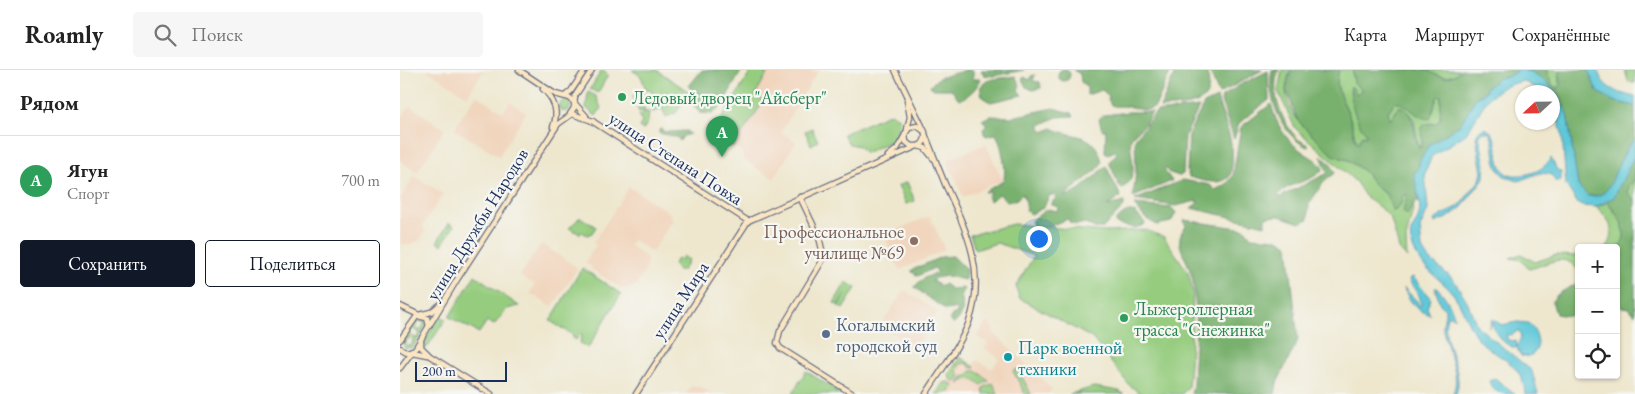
<!DOCTYPE html>
<html lang="ru">
<head>
<meta charset="utf-8">
<style>
	:root { --surface:#fff; --page:#f6f6f6; --text:#222; --muted:#767676; --line:#e0e0e0; --accent:#111827 }
	body { margin:0; font-family:"EB Garamond",serif; background:var(--page); color:var(--text) }
	.controls { position:absolute; right:15px; bottom:15px; display:grid; overflow:hidden; border-radius:5px; box-shadow:0 1px 4px #0004 }
	.controls button { width:45px; height:45px; display:grid; place-items:center; padding:0; border:0; border-bottom:1px solid var(--line); background:var(--surface); color:var(--text); font:25px sans-serif }
	.compass { position:absolute; left:1115px; top:15px; width:45px; height:45px; border-radius:50%; background:var(--surface); box-shadow:0 1px 4px #0004; rotate:248deg }
	.scale { position:absolute; left:15px; bottom:12px; width:92px; box-sizing:border-box; padding-left:5px; border:2px solid #1b2f5e; border-top:0; font-size:14px; line-height:18px; white-space:nowrap; color:#1b2f5e; -webkit-text-stroke:4px #f6f6f2; paint-order:stroke }
	.you { position:absolute; left:638px; top:168px; width:18px; height:18px; margin:-12px; border:4px solid #fff; border-radius:50%; background:#1a73e8; box-shadow:0 0 0 8px #1a73e833 }
	.badge { display:grid; place-items:center; width:32px; height:32px; border-radius:50%; background:var(--accent); color:#fff; font-size:16px; font-weight:700 }
	.pin { position:absolute; translate:-50% -41px; filter:drop-shadow(0 1px 2px #0008) }
	.pin::after { content:''; position:absolute; top:26px; width:18px; height:15px; background:inherit; clip-path:polygon(0 0,100% 0,50% 100%) }
	.list { margin:0; padding:0; list-style:none }
	h2 { display:flex; justify-content:space-between; align-items:center; height:65px; margin:0; padding:0 20px; font-size:21px }
	h2 small { font-size:16px; font-weight:400; color:var(--muted) }
	.list li { display:grid; grid-template-columns:32px 1fr auto; gap:15px; align-items:center; box-sizing:border-box; height:90px; padding:0 20px; border-top:1px solid var(--line) }
	.list b { display:block; font-size:19px; white-space:nowrap }
	.list p { margin:0; font-size:16px; white-space:nowrap; color:var(--muted) }
	.list em { font-size:16px; font-style:normal; color:var(--muted) }
	.actions { display:flex; gap:10px; padding:15px 20px }
	.actions a { flex:1; padding:11px 0; border:1px solid var(--accent); border-radius:5px; text-align:center; font-size:18px; color:var(--accent) }
	.actions .main { background:var(--accent); color:#fff }
	.icon { flex:none; width:28px; height:28px; fill:none; stroke:currentColor; stroke-width:2; stroke-linecap:round; stroke-linejoin:round }
	.map { position:relative; flex:none; width:1235px; height:324px; overflow:hidden }
	header { display:flex; align-items:center; gap:30px; box-sizing:border-box; height:70px; padding:0 25px; background:var(--surface); border-bottom:1px solid var(--line) }
	header strong { font-size:24px }
	nav { display:flex; gap:28px; margin-inline-start:auto; font-size:18px }
	.search { width:350px; height:45px; background:var(--page); display:flex; align-items:center; gap:12px; box-sizing:border-box; padding:0 18px; border-radius:5px; color:var(--muted); font-size:19px }
	main { display:flex }
	aside { flex:1; background:var(--surface) }
	.map>svg:first-child { display:block }
	.built { fill:#f1d5bd }
	.green { fill:#95cc7e; stroke:#587e6e; fill-rule:evenodd }
	.forest { fill:#78b06d; stroke:#4a7066; fill-rule:evenodd }
	.water { fill:#5ec8d8; stroke:#3c7c9b; fill-rule:evenodd }
	.lines { fill:none; stroke-linecap:round; stroke-linejoin:round }
	.secondary-casing { stroke:#656f85; stroke-width:7 }
	.secondary { stroke:#fbe6c4; stroke-width:4.5 }
	.leisure-dot { fill:#2e9e5b; stroke:#f6f6f2; stroke-width:2 }
	.education-dot { fill:#8d6e63; stroke:#f6f6f2; stroke-width:2 }
	.service-dot { fill:#5c6f8a; stroke:#f6f6f2; stroke-width:2 }
	.culture-dot { fill:#0f9aa8; stroke:#f6f6f2; stroke-width:2 }
	.labels { text-anchor:middle; dominant-baseline:central; stroke-width:4.5; stroke-linejoin:round; paint-order:stroke }
	.leisure-label { font-size:18px; fill:#27864d; stroke:#f6f6f2; text-anchor:start }
	.street-label { font-size:18px; fill:#1b2f5e; stroke:#f6f6f2 }
	.education-label { font-size:18px; fill:#785e54; stroke:#f6f6f2; text-anchor:end }
	.service-label { font-size:18px; fill:#4e5e75; stroke:#f6f6f2; text-anchor:start }
	.culture-label { font-size:18px; fill:#0d838f; stroke:#f6f6f2; text-anchor:start }
</style>
</head>
<body>
<header>
<strong>Roamly</strong>
<div class="search"><svg class="icon" aria-label="search" viewBox="0 0 24 24"><circle cx="10" cy="10" r="6"/><path d="M15 15l6 6"/></svg>Поиск</div>
<nav><a>Карта</a><a>Маршрут</a><a>Сохранённые</a></nav>
</header>
<main>
<aside>
<h2>Рядом<small></small></h2>
<ul class="list">
<li><span class="badge" style="background:#2e9e5b">A</span><div><b>Ягун</b><p>Спорт</p></div><em>700 m</em></li>
</ul>
<div class="actions"><a class="main">Сохранить</a><a>Поделиться</a></div>
</aside>
<div class="map">
<svg width="1235" height="324" viewBox="0 0 1235 324">
	<rect width="100%" height="100%" fill="#f6f6f2"/>
	<filter id="ink" filterUnits="userSpaceOnUse"><feTurbulence type="fractalNoise" baseFrequency=".02" numOctaves="2"/><feDisplacementMap in="SourceGraphic" scale="10" xChannelSelector="R" yChannelSelector="G"/><feConvolveMatrix kernelMatrix="1 2 1 2 8 2 1 2 1" color-interpolation-filters="sRGB"/></filter>
	<filter id="wash" filterUnits="userSpaceOnUse"><feTurbulence type="fractalNoise" baseFrequency=".0096" numOctaves="4" result="noise"/><feDisplacementMap in="SourceGraphic" scale="20" xChannelSelector="R" yChannelSelector="G"/><feGaussianBlur stdDeviation="1.12" result="paint"/><feColorMatrix in="noise" values="0 0 0 0 0 0 0 0 0 0 0 0 0 0 0 0 0 1.4 0 .05"/><feComposite in="paint" operator="in"/></filter>
	<g filter="url(#wash)">
		<rect width="100%" height="100%" fill="#eee7ce"/>
		<g class="built">
			<path d="M27,0H84L67,26Z"/>
			<path d="M352,0L418,1L381,62L396,72L374,109L344,90L341,81L312,63L314,59L311,57L319,53Z"/>
			<path d="M76,25L103,42L110,32L126,43L99,86L54,59Z"/>
			<path d="M10,36L45,59L17,102L0,91V49Z"/>
			<path d="M586,74L602,110L563,127L547,90Z"/>
			<path d="M14,106L43,124L22,157L26,160L20,170L9,175L2,174L0,177V129Z"/>
			<path d="M229,117L269,142L273,150L252,182L233,170L230,176L247,188L246,199L236,215L223,219L191,199L192,197L185,193L196,175L193,173Z"/>
			<path d="M530,146L545,180L500,200L484,165Z"/>
			<path d="M141,174L178,198L153,236H150L130,223L135,215L120,206Z"/>
			<path d="M504,220L538,242L516,278L480,256Z"/>
			<path d="M586,252L592,256L594,263L652,319L648,324H535L543,311H546L550,308L548,303L559,286L573,295L577,290L592,299L599,288L584,278L588,273L577,267Z"/>
			<path d="M291,316L302,317L313,324H286Z"/>
		</g>
		<g class="green">
			<path d="M202,0L208,5L198,23L190,19Z"/>
			<path d="M232,0H257L289,22L276,43L266,47L262,38L253,42L251,36L257,34L251,19L246,20L241,6Z"/>
			<path d="M352,0H361L367,4L355,25L364,31L333,77L312,63L314,59L311,57L319,53Z"/>
			<path d="M882,0H891C871,38 916,70 942,89L948,90L965,102L976,117L986,124L995,141L1001,134L1002,127L1007,123V145L1015,131L1006,169L1007,188L999,179L991,149L984,141L965,126L956,112L895,58L878,21Z"/>
			<path d="M939,0H953C951,7 956,16 962,20L957,24L951,16L950,21L959,54L967,63L966,67L962,65L959,75C953,66 954,58 950,48C945,31 933,21 939,0Z"/>
			<path d="M1025,0H1061C1050,10 1037,8 1025,0Z"/>
			<path d="M1146,0H1159L1160,17H1153Z"/>
			<path d="M1225,0H1235V13L1228,11Z"/>
			<path d="M188,22L196,26L201,38L196,46L186,38Z"/>
			<path d="M244,22L239,25L245,41L239,42L233,26Z"/>
			<path d="M1037,26H1041L1040,50L1035,54L1029,53L1019,80L1014,50L1006,40L996,41L991,51L988,42L995,32L1002,33L1017,44L1033,43Z"/>
			<circle cx="165" cy="36" r="5.5"/>
			<path d="M245,42H249L248,52L243,60L239,57L242,52L239,46Z"/>
			<path d="M491,43L500,49L495,69L465,83L459,76L449,74L443,64Z"/>
			<path d="M412,58L418,71L411,75L405,61Z"/>
			<path d="M1235,109V131L1228,122L1229,116Z"/>
			<path d="M507,112L515,131L506,134L498,116Z"/>
			<path d="M1208,132C1218,148 1234,163 1216,181V178H1206C1218,164 1209,147 1196,137Z"/>
			<path d="M180,147L196,157L192,163L187,165L181,162L180,164L169,158Z"/>
			<path d="M49,153L54,156L42,175L37,172Z"/>
			<path d="M613,154L705,162L746,160L764,167L788,202L793,223L790,295L788,317L782,324H741L729,315L692,268L619,228L616,216L634,186L597,173L575,180L570,165Z"/>
			<path d="M1121,184L1135,192L1156,185L1179,186V200C1175,198 1173,194 1169,192C1157,186 1141,197 1129,199L1121,190L1110,188Z"/>
			<path d="M283,186L289,190L283,200H277L274,194L277,188L281,190Z"/>
			<path d="M182,198L221,224L188,278L180,273L182,265L179,264L176,270L172,267L173,265L150,251Z"/>
			<path d="M75,205L119,236L107,239L94,255L87,251L79,263L49,247Z"/>
			<path d="M446,212L456,218L443,239L438,236L445,225L438,235L434,233Z"/>
			<path d="M40,246L46,249L26,279L23,272Z"/>
			<path d="M17,248L26,250L27,255L13,278H5L2,270ZM18,251L23,252L24,256L17,261L20,263L17,268L13,267L12,275L8,276L5,272L12,266L10,263L12,259L16,260Z"/>
			<path d="M560,287L575,297L571,298L567,293L560,294L557,300L560,306L556,312L550,309L549,304Z"/>
			<path d="M618,299L631,324H625L613,301Z"/>
			<path d="M406,301L442,324H392Z"/>
			<path d="M571,301H576L589,310L581,315C574,307 566,308 559,314L563,307L568,306Z"/>
			<path d="M548,312L554,315L550,322L536,324L543,313Z"/>
			<path d="M593,313L598,324H584L583,318Z"/>
			<path d="M694,317L719,321L724,324H670Z"/>
		</g>
		<g class="forest">
			<circle cx="664" cy="5" r="6"/>
			<path d="M302,0H342L322,35L313,44L300,43L293,35L299,23L291,20L289,16Z"/>
			<path d="M566,0H573V9H581C578,17 567,28 559,30L551,19H534L530,16L538,8Z"/>
			<path d="M581,0H624L593,6L584,5Z"/>
			<path d="M673,0H771L755,37C743,44 733,36 723,36C718,36 716,37 711,35L708,29L709,26L702,20L687,25V17L681,12L680,4Z"/>
			<path d="M776,0H806C819,39 785,35 760,38Z"/>
			<path d="M809,0H862L819,24Z"/>
			<path d="M872,0H879C869,21 882,54 899,70C903,72 906,73 909,76L907,77C882,66 866,26 872,0Z"/>
			<path d="M891,0H939C933,21 944,30 950,48C953,57 953,66 958,74L962,65L966,66V63C956,53 949,30 951,16L957,24L962,20L954,13L953,0H1025L1044,8L1055,5L1061,0H1122L1086,18V21C1071,26 1071,41 1064,51C1059,58 1048,62 1042,67C1016,87 1017,103 1018,133L1015,132L1007,145L1003,142L1007,124L1002,127L1001,134L993,142L986,124L976,117L965,102L948,90L933,85L898,51L886,20ZM1041,26L1040,50L1035,54H1024L1021,58L1023,74L1019,79C1013,63 1017,45 1000,36L990,50L988,42L995,32C1009,33 1016,49 1030,49L1037,27Z"/>
			<path d="M1125,0H1146L1152,15L1158,19L1161,14L1159,0H1188L1197,21L1213,31L1235,36V69L1226,78L1214,109L1207,120L1200,125L1188,126L1178,116L1167,44C1161,25 1144,5 1125,0Z"/>
			<path d="M868,1L869,30L839,53L834,69L821,31L822,27L840,15Z"/>
			<path d="M635,5L633,11L640,12L641,18L633,20L626,17L622,9L624,7L630,10L631,6Z"/>
			<path d="M615,6L620,15L618,20L622,25L591,32C584,30 579,24 581,16L588,10Z"/>
			<path d="M817,28C825,55 838,78 830,106C820,117 801,110 789,107L787,101L789,63L804,34Z"/>
			<path d="M871,34C876,54 886,71 903,82C911,88 919,90 923,99C912,113 888,112 878,125L880,127L928,103L921,86L930,93L935,103L926,109L909,134L908,149L900,153L879,146L865,147V155L791,138L799,132L796,131L776,136L735,130L783,110L810,115L815,120L827,114L833,106L841,57Z"/>
			<path d="M799,37L785,66L783,104L779,106L770,103L767,99L764,100L772,111L733,127L736,102L735,69L756,42Z"/>
			<path d="M653,38L672,43L674,46L657,47L640,55V58L644,62L652,58C672,69 695,60 702,92L698,99L664,126C679,124 694,106 706,96L721,127L707,136L724,132V137L703,158H695L684,153L677,155L670,153L668,149L646,157H634L631,151L647,139L657,141L658,137L650,134L656,128L655,125H650L643,138L631,144L626,141V132L622,124L617,129L608,132L599,124L590,131L587,128L590,122H584L603,111C608,103 601,72 596,64L586,66L584,64L583,59L587,55L582,50L590,46L612,47Z"/>
			<path d="M729,42H752L745,54L731,68C728,84 742,107 722,118L719,115L709,92L717,83L715,81L708,84L705,82L706,60H702L699,49L703,45Z"/>
			<path d="M262,59L265,62L287,61L290,64L283,66L280,71L276,67L259,63V60Z"/>
			<path d="M1235,85V109L1229,116L1228,122L1235,131V245L1229,238L1216,236V181C1234,163 1218,148 1208,132Z"/>
			<path d="M734,135L772,138L776,143L771,152L757,155L745,148Z"/>
			<path d="M728,141L736,143L745,153L744,155L735,158L716,154V150Z"/>
			<path d="M784,150L845,159L851,167L878,169L888,175L898,270L877,313L875,324H791L793,315C794,279 800,238 791,203C787,188 771,170 786,157Z"/>
			<path d="M553,186L566,199L565,210L547,206L535,208L532,211L541,216L545,214L551,219L563,218L565,220L561,223C563,238 565,244 554,254L549,250L552,245L557,243V238L546,240L514,217L524,208L537,203L536,199L534,198L518,206L512,202V200L541,187Z"/>
			<path d="M1179,212V244L1168,246L1156,244L1152,231L1158,224Z"/>
		</g>
		<g class="water">
			<path d="M1118,0C1141,0 1160,24 1167,44L1178,116L1188,126C1211,129 1212,106 1220,92C1225,83 1228,76 1235,69V85L1214,127L1196,137L1182,136L1178,134L1166,115L1162,63L1153,34L1152,22H1143L1123,11L1105,16L1088,28L1066,64L1032,86L1025,103L1028,140L1020,158L1022,179L1027,187L1053,209L1066,229L1077,256L1132,301L1138,324H1125C1123,291 1098,290 1078,269C1068,256 1064,239 1054,225C1042,209 1022,200 1014,180C1005,160 1015,160 1019,145C1022,133 1015,116 1014,103L1018,100L1020,90L1029,75L1060,55L1075,29L1086,21V18L1099,8L1108,7Z"/>
			<path d="M1188,0H1198C1202,19 1219,23 1235,27V36L1213,31L1197,21Z"/>
			<path d="M1084,58C1103,63 1092,93 1107,104C1122,108 1144,102 1151,88L1157,100L1161,102V111H1155L1151,104L1140,103L1118,111C1113,109 1107,108 1103,105C1091,96 1097,74 1089,62H1083L1079,66L1085,95L1084,108L1062,137L1049,147L1035,153L1034,150L1059,136L1080,110L1082,102L1076,67L1078,62Z"/>
			<path d="M1013,207L1031,229L1027,237L1030,245C1017,241 1008,230 1004,218L1017,231L1019,236L1021,235C1021,223 1012,219 1009,209Z"/>
			<path d="M1035,218H1037C1043,222 1055,242 1054,248L1048,245C1037,266 1066,301 1056,324H1052C1063,310 1045,275 1043,259C1042,252 1046,246 1045,239L1040,234Z"/>
			<path d="M1092,249L1102,255L1117,252L1128,253C1142,263 1142,290 1121,286L1117,278C1106,277 1092,263 1093,252L1089,258ZM1119,260L1121,267L1117,277L1116,271L1107,270V264L1112,265Z"/>
			<path d="M1095,308C1101,314 1108,317 1115,324C1103,324 1093,324 1089,311Z"/>
		</g>
	</g>
	<g filter="url(#ink)">
		<g class="lines">
			<g class="secondary-casing">
				<g id="secondary">
					<path d="M119,0L155,24L170,28L186,46"/>
					<path d="M495,0L525,62C526,68 525,73 519,76H511L506,72L505,64L509,58L517,56L524,61"/>
					<path d="M143,19C154,29 159,42 153,57"/>
					<path d="M165,26L171,21L185,0"/>
					<path d="M507,30L510,47L507,59"/>
					<path d="M170,44L174,38L175,26L192,0"/>
					<path d="M192,51L348,151"/>
					<path d="M525,64C532,81 538,97 545,114C566,160 587,201 569,252C559,278 540,301 526,324"/>
					<path d="M518,76L525,78L533,88"/>
					<path d="M488,86L497,79L505,65"/>
					<path d="M400,127L419,167L424,188L380,261L377,273L380,278L453,324"/>
					<path d="M348,151L515,77"/>
					<path d="M0,236L19,245L31,242L41,234"/>
					<path d="M0,270L17,246L27,248L29,256"/>
					<path d="M21,270V277L30,286L91,324"/>
					<path d="M0,278L7,282L15,279L58,208L158,54L172,44L193,51"/>
					<path d="M0,298L12,282L27,285"/>
					<path d="M236,324L348,151"/>
				</g>
			</g>
			<use href="#secondary" class="secondary"/>
		</g>
	</g>
	<g class="leisure-dot">
		<circle cx="222" cy="27" r="5"/>
		<circle cx="724" cy="248" r="5"/>
	</g>
	<circle class="education-dot" cx="514" cy="171" r="5"/>
	<circle class="service-dot" cx="426" cy="264" r="5"/>
	<circle class="culture-dot" cx="608" cy="287" r="5"/>
	<g class="labels">
		<g class="leisure-label">
			<text x="232" y="27">Ледовый дворец "Айсберг"</text>
			<text x="734" y="238">Лыжероллерная<tspan x="734" dy="21">трасса "Снежинка"</tspan></text>
		</g>
		<g class="street-label">
			<text transform="translate(276 88) rotate(33)">улица Степана Повха</text>
			<text transform="translate(77 154) rotate(-58)">улица Дружбы Народов</text>
			<text transform="translate(280 230) rotate(-57)">улица Мира</text>
		</g>
		<g class="education-label">
			<text x="504" y="161">Профессиональное<tspan x="504" dy="21">училище №69</tspan></text>
		</g>
		<g class="service-label">
			<text x="436" y="254">Когалымский<tspan x="436" dy="21">городской суд</tspan></text>
		</g>
		<g class="culture-label">
			<text x="618" y="277">Парк военной<tspan x="618" dy="21">техники</tspan></text>
		</g>
	</g>
</svg>
<div class="controls">
<button>+</button>
<button>−</button>
<button><svg class="icon" aria-label="locate" viewBox="0 0 24 24"><circle cx="12" cy="12" r="6"/><path d="M12 2v4M12 18v4M2 12h4M18 12h4"/></svg></button>
</div>
<svg class="compass" viewBox="-18 -18 36 36"><path d="M0-13l5 13h-10z" fill="#e53935"/><path d="M0 13l5-13h-10z" fill="#767676"/></svg>
<div class="scale">200 m</div>
<div class="you"></div>
<div class="pin badge" style="left:322px;top:87px;background:#2e9e5b">A</div>
</div>
</main>
</body>
</html>
